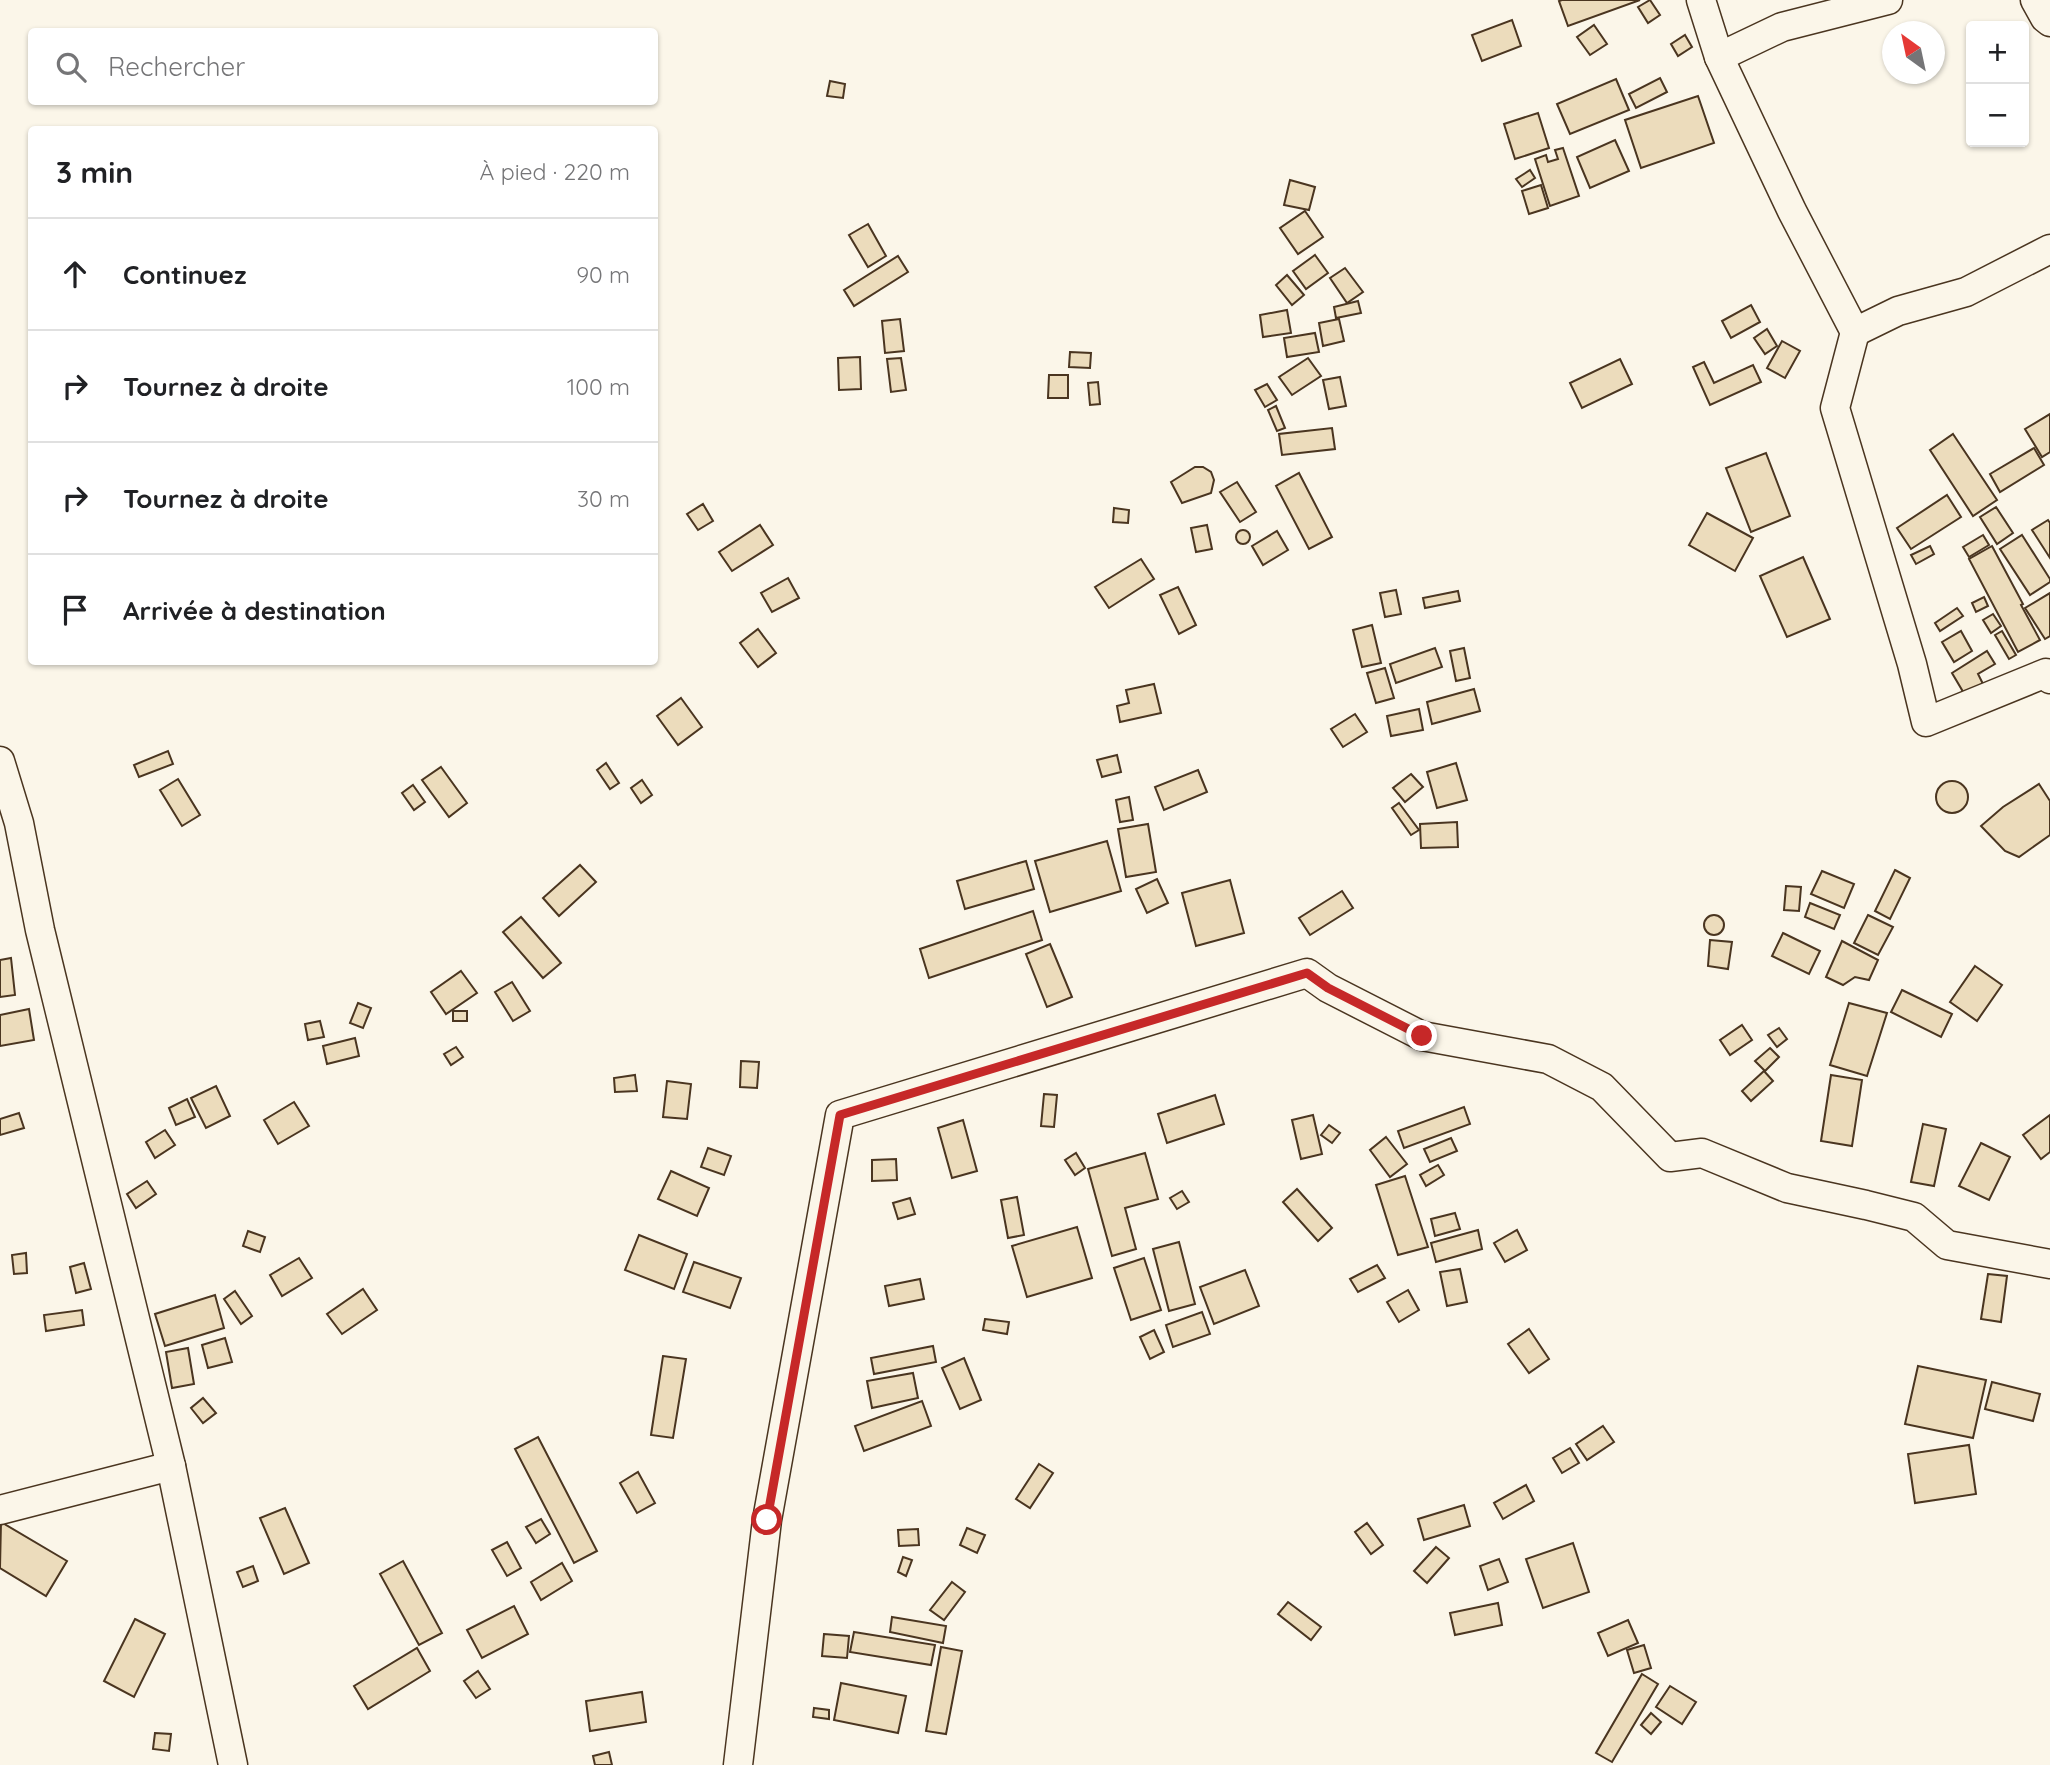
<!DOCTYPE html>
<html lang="fr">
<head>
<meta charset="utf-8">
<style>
	:root { --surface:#fff; --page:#f2f2f2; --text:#202124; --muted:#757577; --line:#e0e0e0 }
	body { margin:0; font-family:Quicksand,sans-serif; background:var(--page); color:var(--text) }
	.controls { position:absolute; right:21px; top:21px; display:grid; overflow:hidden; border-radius:7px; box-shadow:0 2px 5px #0004 }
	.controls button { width:63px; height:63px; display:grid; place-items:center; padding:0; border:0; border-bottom:2px solid var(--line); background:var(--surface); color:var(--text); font:35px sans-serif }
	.compass { position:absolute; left:1882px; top:21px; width:63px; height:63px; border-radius:50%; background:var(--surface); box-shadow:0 2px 5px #0004; rotate:327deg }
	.stop { position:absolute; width:21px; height:21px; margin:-16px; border:5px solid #c62828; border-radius:50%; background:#fff }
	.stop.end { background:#c62828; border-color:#fff; box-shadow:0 2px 7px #0008 }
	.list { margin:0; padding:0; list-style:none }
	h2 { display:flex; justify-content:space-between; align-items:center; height:91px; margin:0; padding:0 28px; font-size:30px }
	h2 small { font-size:23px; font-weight:400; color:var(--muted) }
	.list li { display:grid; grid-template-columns:46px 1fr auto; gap:21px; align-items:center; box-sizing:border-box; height:112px; padding:0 28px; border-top:2px solid var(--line) }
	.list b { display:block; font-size:26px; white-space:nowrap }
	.list em { font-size:23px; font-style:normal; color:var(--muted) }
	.icon { flex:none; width:38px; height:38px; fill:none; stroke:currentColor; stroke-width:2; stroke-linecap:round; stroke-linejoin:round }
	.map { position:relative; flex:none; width:2050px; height:1765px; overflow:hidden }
	.search { position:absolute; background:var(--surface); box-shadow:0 2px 5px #0004; left:28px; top:28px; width:630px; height:77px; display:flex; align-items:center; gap:18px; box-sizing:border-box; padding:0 24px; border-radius:7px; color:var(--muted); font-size:26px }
	.panel { position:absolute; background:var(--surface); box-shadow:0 2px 5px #0004; left:28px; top:126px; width:630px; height:539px; border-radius:7px }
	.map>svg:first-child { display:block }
	.building { fill:#ecdcbc; stroke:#4a3520; stroke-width:2 }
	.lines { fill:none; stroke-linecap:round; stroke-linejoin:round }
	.minor-casing { stroke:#4a3520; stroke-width:31 }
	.minor { stroke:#fbf6e9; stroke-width:28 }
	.route { stroke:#c62828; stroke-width:9 }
</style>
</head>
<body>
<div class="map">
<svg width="2050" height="1765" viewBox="0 0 2050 1765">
	<rect width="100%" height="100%" fill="#fbf6e9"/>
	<g class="building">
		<path d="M1562,0H1640L1568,26L1559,1Z"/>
		<path d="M1650,0L1660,15L1648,23L1638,7Z"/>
		<path d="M1512,20L1521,46L1482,61L1472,35Z"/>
		<path d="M1594,25L1607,44L1590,55L1577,37Z"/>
		<path d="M1685,35L1692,47L1678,56L1671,44Z"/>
		<path d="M1660,78L1667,92L1636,108L1629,94Z"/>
		<path d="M1616,79L1629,110L1570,134L1557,104Z"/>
		<path d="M830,81L845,84L843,98L827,96Z"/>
		<path d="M1698,96L1714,143L1641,168L1625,120Z"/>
		<path d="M1538,113L1549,148L1515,159L1504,124Z"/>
		<path d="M1615,140L1629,171L1590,188L1577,157Z"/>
		<path d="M1563,148L1579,196L1550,206L1535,159L1546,155L1548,162L1558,159L1555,150Z"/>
		<path d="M1530,170L1535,178L1522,187L1516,179Z"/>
		<path d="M1290,180L1315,187L1309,210L1284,205Z"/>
		<path d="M1541,185L1548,208L1529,214L1522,191Z"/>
		<path d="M1305,211L1323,237L1298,254L1280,228Z"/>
		<path d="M868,224L886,256L868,267L849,235Z"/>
		<path d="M1315,255L1328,273L1306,289L1293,271Z"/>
		<path d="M898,256L908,272L854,306L844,290Z"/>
		<path d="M1345,268L1363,292L1347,303L1330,278Z"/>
		<path d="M1287,275L1304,295L1292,305L1276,285Z"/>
		<path d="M1358,301L1361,313L1336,318L1334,307Z"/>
		<path d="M1751,305L1760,322L1731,338L1722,321Z"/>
		<path d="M1287,310L1291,333L1263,337L1260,315Z"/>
		<path d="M900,319L904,351L885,353L882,321Z"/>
		<path d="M1339,319L1344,341L1323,346L1319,323Z"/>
		<path d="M1767,329L1777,346L1765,354L1754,338Z"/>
		<path d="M1315,333L1319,352L1287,357L1284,338Z"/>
		<path d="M1782,341L1800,351L1785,378L1767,368Z"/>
		<path d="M1070,352L1091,353L1090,368L1069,367Z"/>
		<path d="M860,357L861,389L839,390L838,358Z"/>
		<path d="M901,358L906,390L891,392L887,359Z"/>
		<path d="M1308,358L1321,376L1292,395L1279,377Z"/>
		<path d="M1620,359L1632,384L1582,408L1570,383Z"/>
		<path d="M1704,362L1714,383L1753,365L1761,382L1710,405L1693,367Z"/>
		<path d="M1049,375H1068V398H1048Z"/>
		<path d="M1340,377L1346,406L1329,409L1323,380Z"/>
		<path d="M1098,382L1100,404L1090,405L1088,383Z"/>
		<path d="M1267,384L1277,400L1265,407L1255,390Z"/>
		<path d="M1276,406L1285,428L1277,431L1268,410Z"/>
		<path d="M2050,414V452L2042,457L2025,429Z"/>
		<path d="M1332,428L1335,449L1282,455L1279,434Z"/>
		<path d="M1953,434L1997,500L1973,516L1930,450Z"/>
		<path d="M2034,448L2044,465L2000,492L1990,474Z"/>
		<path d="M1766,453L1790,516L1751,532L1726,468Z"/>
		<path d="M1195,467H1203L1211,472L1214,480L1211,493L1182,503L1171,482Z"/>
		<path d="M1299,473L1332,537L1309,549L1276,486Z"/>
		<path d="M1237,482L1256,512L1240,522L1220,492Z"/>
		<path d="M1947,495L1961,517L1911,549L1897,528Z"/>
		<path d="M703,504L713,521L698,530L687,514Z"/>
		<path d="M1996,507L2013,533L1997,544L1980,517Z"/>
		<path d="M1114,508L1129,510L1128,523L1113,522Z"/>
		<path d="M1707,513L1753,538L1735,571L1689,545Z"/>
		<path d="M2048,520L2050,523V558L2032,530Z"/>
		<path d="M760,525L773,545L732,571L719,552Z"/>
		<path d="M1207,525L1212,549L1196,552L1191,528Z"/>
		<circle cx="1243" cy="537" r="7"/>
		<path d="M1277,531L1288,550L1263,565L1252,546Z"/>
		<path d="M1983,535L1989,545L1969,557L1963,547Z"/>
		<path d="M2022,535L2050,579V582L2030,595L2000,549Z"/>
		<path d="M1930,546L1934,554L1916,564L1911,555Z"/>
		<path d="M1992,546L2023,604L2021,605L2040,640L2018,652L1969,559Z"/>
		<path d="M1803,557L1830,619L1787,637L1760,576Z"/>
		<path d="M1141,559L1154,579L1109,608L1095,587Z"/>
		<path d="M788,578L799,598L772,612L761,593Z"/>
		<path d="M1178,587L1196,625L1179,634L1160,595Z"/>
		<path d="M1396,590L1401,614L1385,617L1380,593Z"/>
		<path d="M1458,591L1460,601L1425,608L1423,598Z"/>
		<path d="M2050,593V636L2045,639L2025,608Z"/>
		<path d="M1984,597L1988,606L1976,612L1972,603Z"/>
		<path d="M1957,608L1963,616L1940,631L1935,623Z"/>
		<path d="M1993,614L2001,626L1991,633L1983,620Z"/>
		<path d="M1372,625L1381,663L1362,667L1353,630Z"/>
		<path d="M758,629L776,653L758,667L740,643Z"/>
		<path d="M1961,631L1972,651L1954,662L1942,642Z"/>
		<path d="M2002,631L2016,655L2009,659L1995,635Z"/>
		<path d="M1435,648L1442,667L1396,683L1390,664Z"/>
		<path d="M1464,648L1470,678L1456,681L1450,651Z"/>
		<path d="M1987,651L1995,664L1978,674L1983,684L1965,695L1952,673Z"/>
		<path d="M1385,668L1394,698L1376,703L1367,673Z"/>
		<path d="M1154,684L1161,713L1120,722L1117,706L1129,703L1126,690Z"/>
		<path d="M1474,689L1480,711L1432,724L1427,702Z"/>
		<path d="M681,698L702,727L678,745L657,716Z"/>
		<path d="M1419,709L1423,730L1391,736L1387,716Z"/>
		<path d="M1355,714L1367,732L1343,747L1331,729Z"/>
		<path d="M168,751L173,764L139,777L134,765Z"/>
		<path d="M1117,755L1121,772L1102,777L1097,760Z"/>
		<path d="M606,763L619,783L610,789L597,770Z"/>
		<path d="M1456,763L1467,800L1437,808L1427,772Z"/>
		<path d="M441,767L467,803L449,817L422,780Z"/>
		<path d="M1198,770L1207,792L1164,810L1155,787Z"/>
		<path d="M1411,774L1423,787L1405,802L1393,788Z"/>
		<path d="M178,779L200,815L182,826L160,790Z"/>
		<path d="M642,780L652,795L641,803L631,788Z"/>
		<circle cx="1952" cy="797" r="16"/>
		<path d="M2039,784L2050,801V835L2019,857L2005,851L1981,826L2003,807Z"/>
		<path d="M413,785L425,802L414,810L402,793Z"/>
		<path d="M1129,797L1133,820L1120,822L1116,800Z"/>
		<path d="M1399,803L1419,830L1411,835L1392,808Z"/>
		<path d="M1457,822L1458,847L1421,848L1420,824Z"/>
		<path d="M1148,824L1156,872L1126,877L1118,829Z"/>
		<path d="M1107,841L1121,891L1050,912L1035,861Z"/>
		<path d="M1026,861L1034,889L965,909L957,881Z"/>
		<path d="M580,865L596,882L559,916L543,898Z"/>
		<path d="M1895,870L1910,878L1890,919L1875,911Z"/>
		<path d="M1822,871L1854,884L1844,908L1811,894Z"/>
		<path d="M1157,879L1168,903L1147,913L1136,889Z"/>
		<path d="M1230,880L1244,933L1196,946L1182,893Z"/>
		<path d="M1786,886L1801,887L1799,911L1784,910Z"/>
		<path d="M1342,891L1353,908L1310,935L1299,918Z"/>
		<path d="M1810,903L1840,915L1834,929L1805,917Z"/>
		<path d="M1033,911L1042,940L929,978L920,949Z"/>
		<circle cx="1714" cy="925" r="10"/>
		<path d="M1868,915L1893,927L1878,955L1854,943Z"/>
		<path d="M521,917L561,963L543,978L503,932Z"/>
		<path d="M1783,933L1820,951L1809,974L1772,956Z"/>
		<path d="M1710,940L1732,942L1728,969L1708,966Z"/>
		<path d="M1842,941L1878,960L1869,980L1855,977L1843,985L1826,977Z"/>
		<path d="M1050,944L1072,997L1047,1007L1026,954Z"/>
		<path d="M11,958L15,995L0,997V960Z"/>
		<path d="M1975,966L2002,985L1977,1021L1950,1002Z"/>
		<path d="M461,971L477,993L446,1014L431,992Z"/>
		<path d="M512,982L530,1011L513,1021L495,992Z"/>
		<path d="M1902,990L1952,1014L1941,1037L1891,1012Z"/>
		<path d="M358,1003L371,1008L363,1028L350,1023Z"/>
		<path d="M1849,1003L1887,1013L1867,1076L1830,1065Z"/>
		<path d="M29,1009L34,1040L0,1046V1015Z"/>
		<rect x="453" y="1011" width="14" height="10"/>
		<path d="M320,1021L324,1037L308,1040L305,1024Z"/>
		<path d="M1742,1025L1752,1040L1730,1055L1720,1040Z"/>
		<path d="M1779,1028L1787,1039L1777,1047L1768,1035Z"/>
		<path d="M355,1038L359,1056L327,1064L323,1046Z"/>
		<path d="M456,1047L463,1057L451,1065L444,1054Z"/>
		<path d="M1770,1048L1779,1057L1765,1071L1755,1061Z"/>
		<path d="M741,1061L759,1062L757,1088L740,1087Z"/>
		<path d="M1764,1071L1773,1081L1751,1101L1742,1091Z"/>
		<path d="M635,1075L637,1091L615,1092L614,1078Z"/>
		<path d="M1831,1075L1862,1080L1852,1146L1821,1141Z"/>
		<path d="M667,1081L691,1084L687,1119L663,1117Z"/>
		<path d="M216,1086L230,1116L206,1128L191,1098Z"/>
		<path d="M1044,1094L1057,1095L1054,1127L1041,1126Z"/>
		<path d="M1215,1095L1224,1124L1167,1143L1158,1114Z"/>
		<path d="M187,1099L195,1117L176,1125L169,1108Z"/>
		<path d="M294,1102L309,1126L278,1144L264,1120Z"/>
		<path d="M1464,1107L1470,1124L1404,1148L1398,1131Z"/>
		<path d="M19,1113L24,1128L0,1135V1119Z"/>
		<path d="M1313,1115L1322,1154L1301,1159L1292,1120Z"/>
		<path d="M2050,1115V1152L2041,1159L2023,1135Z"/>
		<path d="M963,1120L977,1171L952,1178L938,1128Z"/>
		<path d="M1923,1124L1946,1129L1934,1186L1911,1182Z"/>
		<path d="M1329,1125L1340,1133L1332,1143L1321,1135Z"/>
		<path d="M165,1130L175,1145L155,1158L146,1142Z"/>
		<path d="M1386,1137L1407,1164L1390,1177L1370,1150Z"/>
		<path d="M1451,1138L1457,1151L1430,1162L1424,1149Z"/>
		<path d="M1981,1143L2010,1157L1989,1200L1959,1186Z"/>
		<path d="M708,1148L731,1156L724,1175L701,1167Z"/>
		<path d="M1076,1153L1085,1168L1075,1175L1065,1160Z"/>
		<path d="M1145,1153L1158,1199L1125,1208L1136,1249L1112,1256L1088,1169Z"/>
		<path d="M896,1159L897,1180L872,1181V1160Z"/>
		<path d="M1438,1165L1444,1175L1426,1186L1420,1175Z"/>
		<path d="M671,1171L709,1188L697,1216L658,1199Z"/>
		<path d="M1405,1176L1428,1247L1398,1255L1376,1185Z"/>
		<path d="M147,1181L156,1194L136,1208L127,1194Z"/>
		<path d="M1297,1189L1332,1228L1318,1241L1283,1202Z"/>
		<path d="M1182,1191L1189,1202L1177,1209L1170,1198Z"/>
		<path d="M1017,1197L1024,1235L1008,1238L1001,1200Z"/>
		<path d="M910,1198L915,1214L898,1219L893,1203Z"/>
		<path d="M1455,1213L1460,1229L1435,1236L1431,1219Z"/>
		<path d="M1077,1227L1092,1278L1027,1297L1012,1246Z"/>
		<path d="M1478,1230L1482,1249L1436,1262L1431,1243Z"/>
		<path d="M1517,1230L1527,1250L1505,1262L1494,1243Z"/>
		<path d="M248,1231L265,1237L260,1252L243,1246Z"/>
		<path d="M639,1235L687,1254L674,1289L625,1270Z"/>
		<path d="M1179,1242L1195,1304L1169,1311L1153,1249Z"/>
		<path d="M26,1253L27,1273L14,1274L12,1255Z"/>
		<path d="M299,1258L312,1278L282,1296L270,1275Z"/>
		<path d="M1144,1258L1161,1310L1131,1320L1114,1268Z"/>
		<path d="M694,1262L741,1278L730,1308L683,1292Z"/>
		<path d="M84,1263L91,1289L76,1293L70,1267Z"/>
		<path d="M1377,1265L1385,1278L1358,1292L1350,1279Z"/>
		<path d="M1460,1269L1467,1302L1447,1306L1440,1272Z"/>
		<path d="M1245,1270L1259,1306L1214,1324L1200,1287Z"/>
		<path d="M1988,1274L2007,1276L2001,1322L1981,1319Z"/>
		<path d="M920,1279L924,1299L889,1306L885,1286Z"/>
		<path d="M363,1289L377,1310L342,1334L327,1314Z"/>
		<path d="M1408,1290L1419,1310L1399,1322L1387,1302Z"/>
		<path d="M235,1291L252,1316L241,1324L224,1299Z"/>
		<path d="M215,1295L224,1328L165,1346L155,1314Z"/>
		<path d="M82,1310L84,1325L46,1331L44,1315Z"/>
		<path d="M1202,1312L1210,1334L1173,1347L1166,1325Z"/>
		<path d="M985,1319L1009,1322L1007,1334L983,1330Z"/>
		<path d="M1529,1329L1549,1359L1529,1373L1508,1344Z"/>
		<path d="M1154,1330L1164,1352L1150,1359L1140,1337Z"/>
		<path d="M225,1338L232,1362L208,1368L202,1345Z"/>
		<path d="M933,1346L936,1362L874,1374L871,1358Z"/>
		<path d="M188,1348L194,1384L172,1388L166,1352Z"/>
		<path d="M663,1356L686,1359L673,1438L651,1435Z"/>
		<path d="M964,1358L981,1400L960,1409L942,1368Z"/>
		<path d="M1918,1366L1986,1380L1973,1438L1905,1424Z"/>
		<path d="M913,1373L918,1398L872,1408L867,1381Z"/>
		<path d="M1992,1382L2040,1394L2033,1421L1985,1409Z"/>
		<path d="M203,1398L216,1413L203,1423L191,1408Z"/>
		<path d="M922,1401L931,1426L864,1451L855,1426Z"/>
		<path d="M1603,1426L1614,1442L1587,1460L1576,1444Z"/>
		<path d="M538,1437L597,1551L574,1563L515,1449Z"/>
		<path d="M1969,1445L1976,1494L1915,1503L1908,1454Z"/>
		<path d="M1570,1448L1579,1463L1562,1473L1553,1458Z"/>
		<path d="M1039,1464L1053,1473L1030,1508L1016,1499Z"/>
		<path d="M638,1472L655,1503L637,1513L620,1483Z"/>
		<path d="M1526,1485L1534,1501L1503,1519L1494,1503Z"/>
		<path d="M1464,1505L1470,1526L1424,1540L1418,1519Z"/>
		<path d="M285,1508L309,1563L284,1574L260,1518Z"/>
		<path d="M541,1519L550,1534L536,1543L526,1527Z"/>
		<path d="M1,1522L67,1561L46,1596L0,1568Z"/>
		<path d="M1367,1523L1383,1545L1371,1554L1355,1532Z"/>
		<path d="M967,1528L985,1535L977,1553L960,1545Z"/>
		<path d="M918,1529L919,1545L899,1546L898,1530Z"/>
		<path d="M507,1542L521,1568L507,1576L492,1550Z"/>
		<path d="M1573,1543L1589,1592L1543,1608L1526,1559Z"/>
		<path d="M1436,1547L1449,1558L1427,1583L1414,1571Z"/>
		<path d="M903,1557L912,1560L906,1576L898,1572Z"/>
		<path d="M1499,1559L1508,1582L1488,1590L1480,1566Z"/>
		<path d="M403,1561L442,1633L419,1645L380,1574Z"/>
		<path d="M562,1563L572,1581L541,1600L531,1582Z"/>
		<path d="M253,1566L258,1581L243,1587L237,1572Z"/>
		<path d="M952,1582L965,1592L944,1620L930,1610Z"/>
		<path d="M1288,1602L1321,1627L1311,1640L1278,1614Z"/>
		<path d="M1498,1603L1502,1625L1455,1635L1450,1613Z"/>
		<path d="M514,1606L528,1634L482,1658L467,1630Z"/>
		<path d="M892,1617L946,1626L943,1643L890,1632Z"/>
		<path d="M135,1619L165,1634L134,1697L104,1681Z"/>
		<path d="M1628,1620L1638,1643L1608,1656L1598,1633Z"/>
		<path d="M854,1632L935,1645L931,1665L850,1652Z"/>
		<path d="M824,1634L849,1636L847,1658L822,1656Z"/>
		<path d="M1644,1645L1651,1668L1634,1673L1627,1650Z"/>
		<path d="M941,1647L962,1651L946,1734L926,1731Z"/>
		<path d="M417,1648L430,1671L368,1709L354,1686Z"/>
		<path d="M478,1671L490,1689L476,1698L464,1681Z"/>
		<path d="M1642,1674L1658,1684L1612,1762L1596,1753Z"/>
		<path d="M841,1683L906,1696L898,1733L834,1720Z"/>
		<path d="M1670,1686L1696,1702L1682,1724L1656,1707Z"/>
		<path d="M642,1692L646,1722L590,1731L586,1701Z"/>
		<path d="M814,1708L829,1710V1719L813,1717Z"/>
		<path d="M1651,1713L1661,1722L1651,1734L1641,1725Z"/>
		<path d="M155,1733L171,1734L169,1751L153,1749Z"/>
		<path d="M609,1752L612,1765H595L593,1756Z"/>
	</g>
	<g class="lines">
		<g class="minor-casing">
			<g id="minor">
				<path d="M1701,0L1719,57L1792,211L1855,332L1835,408L1912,664L1926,722L2046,673L2050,679"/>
				<path d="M2035,0L2045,18L2050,22"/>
				<path d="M1719,57L1782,27L1888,0"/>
				<path d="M1855,332L1898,311L1966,292L2050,249"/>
				<path d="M0,761L19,823L40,930L171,1466L233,1765"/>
				<path d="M0,1510L171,1466"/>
				<path d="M738,1765L767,1520L840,1115L1307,973L1328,988L1422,1036L1548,1059L1602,1087L1670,1157L1702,1153L1787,1188L1866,1205L1914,1217L1947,1245L2050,1264"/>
			</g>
		</g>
		<use href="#minor" class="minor"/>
	</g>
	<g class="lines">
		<path class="route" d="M767,1520L840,1115L1307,973L1328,988L1422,1036"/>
	</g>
</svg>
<div class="controls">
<button>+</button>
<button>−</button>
</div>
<svg class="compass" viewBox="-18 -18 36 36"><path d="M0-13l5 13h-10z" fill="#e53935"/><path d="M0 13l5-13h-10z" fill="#757577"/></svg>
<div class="stop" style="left:767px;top:1520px"></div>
<div class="stop end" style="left:1422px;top:1036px"></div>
<div class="search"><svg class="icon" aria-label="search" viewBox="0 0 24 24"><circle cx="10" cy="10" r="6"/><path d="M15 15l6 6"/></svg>Rechercher</div>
<section class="panel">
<h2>3 min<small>À pied · 220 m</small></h2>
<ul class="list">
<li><svg class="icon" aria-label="ahead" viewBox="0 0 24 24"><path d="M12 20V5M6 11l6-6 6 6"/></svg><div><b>Continuez</b></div><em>90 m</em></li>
<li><svg class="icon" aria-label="right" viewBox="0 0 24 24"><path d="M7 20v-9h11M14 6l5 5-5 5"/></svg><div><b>Tournez à droite</b></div><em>100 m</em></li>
<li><svg class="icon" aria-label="right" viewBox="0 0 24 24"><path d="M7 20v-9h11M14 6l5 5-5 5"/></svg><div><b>Tournez à droite</b></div><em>30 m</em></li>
<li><svg class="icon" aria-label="arrive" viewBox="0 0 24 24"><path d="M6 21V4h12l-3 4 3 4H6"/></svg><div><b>Arrivée à destination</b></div></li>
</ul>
</section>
</div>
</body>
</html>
